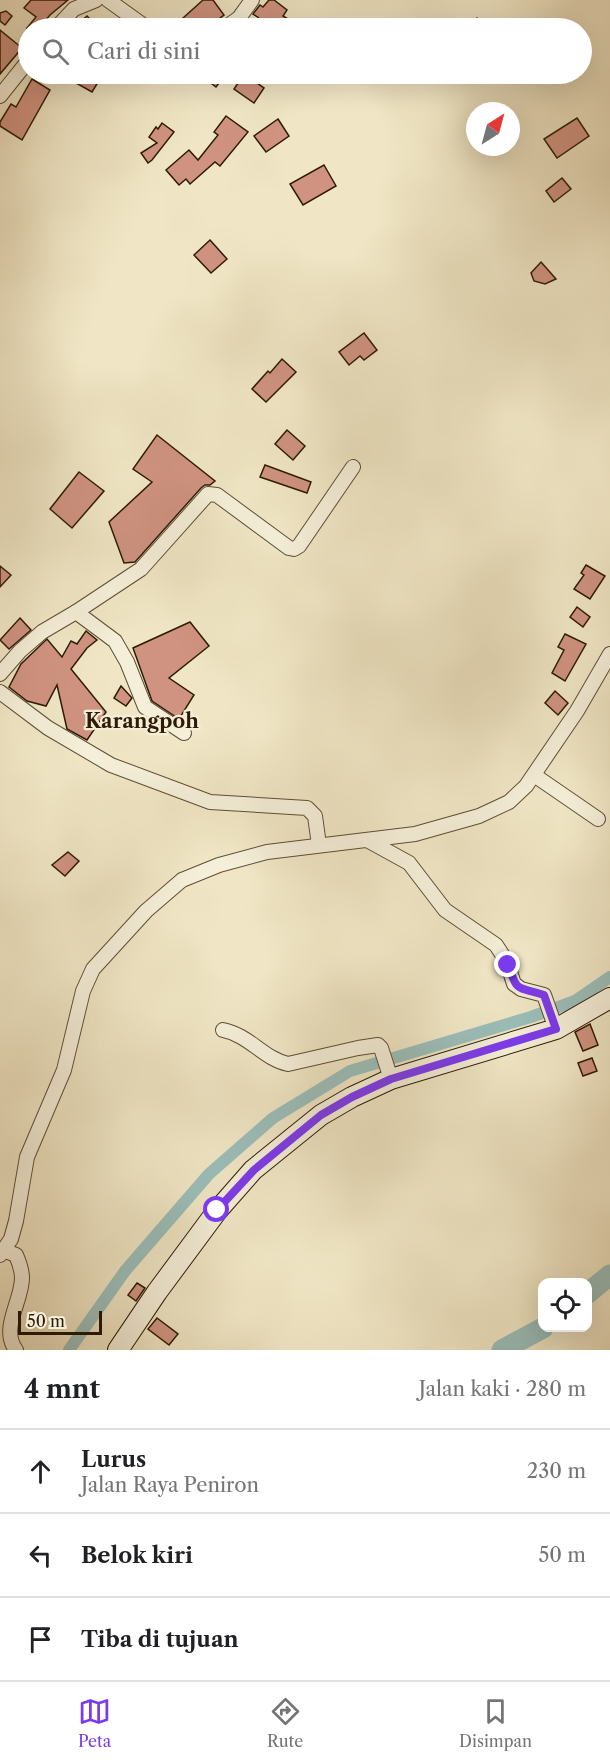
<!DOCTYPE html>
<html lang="id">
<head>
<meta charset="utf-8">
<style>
	:root { --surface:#fff; --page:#f6f6f6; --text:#202124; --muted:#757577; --line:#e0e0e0; --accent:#7c3aed }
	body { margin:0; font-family:"Libre Caslon Text",serif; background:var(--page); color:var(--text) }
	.controls { position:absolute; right:18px; bottom:18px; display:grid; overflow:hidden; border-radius:12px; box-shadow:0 6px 24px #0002 }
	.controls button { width:54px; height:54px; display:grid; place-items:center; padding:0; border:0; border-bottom:2px solid var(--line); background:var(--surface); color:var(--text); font:30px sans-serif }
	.compass { position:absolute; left:466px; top:102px; width:54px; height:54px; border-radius:50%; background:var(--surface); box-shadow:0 6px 24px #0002; rotate:36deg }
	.scale { position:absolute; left:18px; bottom:15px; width:84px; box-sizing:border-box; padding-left:6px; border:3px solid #2d1b04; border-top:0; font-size:16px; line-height:21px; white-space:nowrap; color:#2d1b04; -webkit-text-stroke:4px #f5efd9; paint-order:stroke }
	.stop { position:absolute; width:18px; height:18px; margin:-14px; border:4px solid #7c3aed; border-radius:50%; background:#fff }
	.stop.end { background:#7c3aed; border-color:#fff; box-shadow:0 2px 6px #0008 }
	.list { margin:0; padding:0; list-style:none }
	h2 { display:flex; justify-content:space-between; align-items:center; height:78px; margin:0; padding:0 24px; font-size:26px }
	h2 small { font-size:20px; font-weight:400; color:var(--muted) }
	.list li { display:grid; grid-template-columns:39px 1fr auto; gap:18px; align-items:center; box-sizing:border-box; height:84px; padding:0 24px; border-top:2px solid var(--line) }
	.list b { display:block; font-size:22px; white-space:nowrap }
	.list p { margin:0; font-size:20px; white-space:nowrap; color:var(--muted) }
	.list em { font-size:20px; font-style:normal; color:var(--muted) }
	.icon { flex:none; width:33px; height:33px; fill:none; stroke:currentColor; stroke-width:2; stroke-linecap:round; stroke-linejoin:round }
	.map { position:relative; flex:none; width:610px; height:1350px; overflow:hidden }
	.search { position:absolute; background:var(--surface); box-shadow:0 6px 24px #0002; left:18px; right:18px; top:18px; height:66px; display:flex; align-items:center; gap:15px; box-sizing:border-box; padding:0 21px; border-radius:33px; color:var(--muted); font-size:22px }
	.sheet { height:330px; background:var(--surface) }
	nav { display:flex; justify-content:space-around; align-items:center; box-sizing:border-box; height:84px; border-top:2px solid var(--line); background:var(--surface); font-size:16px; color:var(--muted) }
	nav a { display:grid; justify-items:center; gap:3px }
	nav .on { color:var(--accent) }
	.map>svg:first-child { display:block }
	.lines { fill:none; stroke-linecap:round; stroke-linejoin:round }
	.canal { stroke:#9bbeba; stroke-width:12 }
	.river { stroke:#9bbeba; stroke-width:21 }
	.building { fill:#d09381; stroke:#2d1b04; stroke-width:1.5 }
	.minor-casing { stroke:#5e4e34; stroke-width:16 }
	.secondary-casing { stroke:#2d1b04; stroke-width:22 }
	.minor { stroke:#f5efd9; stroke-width:14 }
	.secondary { stroke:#f5efd9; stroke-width:20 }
	.route { stroke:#7c3aed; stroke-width:8 }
	.labels { text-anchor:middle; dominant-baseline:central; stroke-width:4.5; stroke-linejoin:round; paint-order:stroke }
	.quarter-label { font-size:20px; font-weight:bold; fill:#2d1b04; stroke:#f5efd9 }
</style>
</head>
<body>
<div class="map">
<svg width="610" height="1350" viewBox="0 0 610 1350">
	<rect width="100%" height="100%" fill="#f0e6c5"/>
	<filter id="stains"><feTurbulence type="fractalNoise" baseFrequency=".00333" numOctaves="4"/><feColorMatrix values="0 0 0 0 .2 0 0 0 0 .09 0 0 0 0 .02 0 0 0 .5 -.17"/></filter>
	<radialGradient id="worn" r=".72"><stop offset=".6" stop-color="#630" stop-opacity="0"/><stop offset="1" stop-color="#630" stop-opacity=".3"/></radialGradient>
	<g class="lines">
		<path class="canal" d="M69,1350L125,1271L209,1174L273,1118L350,1071L531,1017L575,1001L610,977"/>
		<g class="river">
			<path d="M588,1293L610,1275"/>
			<path d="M502,1350L543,1328"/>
		</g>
	</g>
	<g class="building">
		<path d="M31,0H68L50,15L39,28H27L36,17L24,8Z"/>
		<path d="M203,0H213L224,15L216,21L215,19L204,28H172Z"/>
		<path d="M269,0H274L287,10L283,16L288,19L280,28H273L253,14L260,5L263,7Z"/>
		<path d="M6,11L12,16L5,25L0,21V13Z"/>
		<path d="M87,16L98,28H73Z"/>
		<path d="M477,18L490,28H468Z"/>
		<path d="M0,30L22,48L0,74Z"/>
		<path d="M81,74H103L92,92L76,83Z"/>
		<path d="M199,74H226L216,87Z"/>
		<path d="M244,74L264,88L254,103L234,89Z"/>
		<path d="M32,79L50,90L22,140L0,126V122L11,104L16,107Z"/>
		<path d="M226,116L248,132L220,166L215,162L190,184L186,179L179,185L166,170L189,150L198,160L218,135L214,132Z"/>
		<path d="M577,118L589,136L557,158L544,139Z"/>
		<path d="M278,119L289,136L266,152L254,136Z"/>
		<path d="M162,123L174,132L152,160L148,163L141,153L157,143L149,137L156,127L158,129Z"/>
		<path d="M324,165L336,186L303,205L290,184Z"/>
		<path d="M562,178L571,189L554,202L546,191Z"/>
		<path d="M210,240L227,259L211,273L194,255Z"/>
		<path d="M541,262L556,279L545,284L534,281L531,273Z"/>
		<path d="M364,333L377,350L364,360L360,356L349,365L339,352Z"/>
		<path d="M282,359L296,372L266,402L252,389L268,371L270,373Z"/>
		<path d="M287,430L305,446L293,460L275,444Z"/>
		<path d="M157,435L215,481L210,485H205L201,488L135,562L124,563L109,522L152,482L133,469Z"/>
		<path d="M265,465L311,482L307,493L260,477Z"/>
		<path d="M79,472L104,491L72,528L50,509Z"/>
		<path d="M586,565L605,576L590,599L574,589L584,575L581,573Z"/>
		<path d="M0,566L11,575L0,587Z"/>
		<path d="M577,607L590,617L583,627L570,617Z"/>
		<path d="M20,618L31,630L9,649L0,640Z"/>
		<path d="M190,622L209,646L169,678L194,695L179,719L152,701L133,648Z"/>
		<path d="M86,631L97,640L87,648L71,669L106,712L87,740L67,729L57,685L46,706L27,701L9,687L21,664L47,639L62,657L71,641L77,644Z"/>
		<path d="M565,634L586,644L565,681L552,673L564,650L558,647Z"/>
		<path d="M121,686L132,698L126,706L114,698Z"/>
		<path d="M555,691L568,703L558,715L545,703Z"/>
		<path d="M68,852L79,861L65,876L52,865Z"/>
		<path d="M590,1024L598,1045L583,1051L575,1032Z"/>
		<path d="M592,1058L597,1071L583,1076L578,1063Z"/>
		<path d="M137,1283L145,1288L136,1301L128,1295Z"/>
		<path d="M157,1318L178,1334L169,1345L148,1329Z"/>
	</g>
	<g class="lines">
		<g class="minor-casing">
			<g id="minor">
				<path d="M108,0L147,28"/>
				<path d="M56,28L74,9L96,0"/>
				<path d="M225,28L239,18L252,0"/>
				<path d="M0,96L28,61"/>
				<path d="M76,612L115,641L127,662L145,707L184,733"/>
				<path d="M0,674L20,651L42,632L76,612L141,569L208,494L217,495L289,548L294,549L299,546L353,467"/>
				<path d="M0,692L48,728L111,765L210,802L307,808L315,816L319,845"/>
				<path d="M534,775L598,819"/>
				<path d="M369,841L409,863L445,910L496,945L507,962L514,984L517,986L521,989L544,995L556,1029"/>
				<path d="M223,1030C249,1035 264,1059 288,1064L358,1048L378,1045L381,1048L391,1079"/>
				<path d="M3,1250L16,1255C19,1262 22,1270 22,1278C22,1301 0,1329 16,1350"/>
				<path d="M0,1255L11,1239L16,1221L27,1157L64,1070L83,991L93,969L146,911L182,880L219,865L267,852L415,834L479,816L509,802L526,786L577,711L610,654"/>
			</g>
		</g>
		<g class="secondary-casing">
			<path id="secondary" d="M118,1350L157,1292L217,1211L253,1170L321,1115L352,1097L391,1079L556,1029L610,998"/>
		</g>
		<use href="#minor" class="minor"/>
		<use href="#secondary" class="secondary"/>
	</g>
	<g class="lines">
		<path class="route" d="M217,1210L254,1170L321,1115L352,1097L391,1079L556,1029L544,995C517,986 518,994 508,965"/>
	</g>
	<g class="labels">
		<g class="quarter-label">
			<text x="142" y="721">Karangpoh</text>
		</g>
	</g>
	<rect width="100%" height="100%" filter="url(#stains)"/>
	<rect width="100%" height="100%" fill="url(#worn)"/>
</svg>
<div class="controls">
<button><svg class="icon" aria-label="locate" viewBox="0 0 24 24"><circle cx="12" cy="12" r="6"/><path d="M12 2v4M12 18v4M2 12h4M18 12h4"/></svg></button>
</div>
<svg class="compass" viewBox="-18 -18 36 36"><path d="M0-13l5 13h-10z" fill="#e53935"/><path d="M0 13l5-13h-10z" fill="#757577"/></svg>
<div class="scale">50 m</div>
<div class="stop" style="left:217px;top:1210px"></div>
<div class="stop end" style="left:508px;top:965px"></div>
<div class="search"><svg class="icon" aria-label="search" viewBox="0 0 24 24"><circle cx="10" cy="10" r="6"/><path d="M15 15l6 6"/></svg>Cari di sini</div>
</div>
<section class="sheet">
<h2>4 mnt<small>Jalan kaki · 280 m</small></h2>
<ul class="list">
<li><svg class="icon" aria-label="ahead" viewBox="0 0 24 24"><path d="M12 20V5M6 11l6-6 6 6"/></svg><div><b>Lurus</b><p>Jalan Raya Peniron</p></div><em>230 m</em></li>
<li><svg class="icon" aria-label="left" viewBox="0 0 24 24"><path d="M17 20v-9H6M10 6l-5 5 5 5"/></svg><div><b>Belok kiri</b></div><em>50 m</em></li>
<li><svg class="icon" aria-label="arrive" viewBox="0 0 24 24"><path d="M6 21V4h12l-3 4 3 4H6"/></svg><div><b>Tiba di tujuan</b></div></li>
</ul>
</section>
<nav>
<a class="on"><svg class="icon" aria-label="map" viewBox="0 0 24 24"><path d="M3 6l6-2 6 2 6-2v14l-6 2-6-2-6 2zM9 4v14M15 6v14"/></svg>Peta</a>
<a><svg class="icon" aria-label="directions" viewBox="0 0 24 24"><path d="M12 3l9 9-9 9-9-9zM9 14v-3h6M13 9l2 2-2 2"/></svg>Rute</a>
<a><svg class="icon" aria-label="saved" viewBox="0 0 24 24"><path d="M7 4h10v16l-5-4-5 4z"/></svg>Disimpan</a>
</nav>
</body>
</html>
